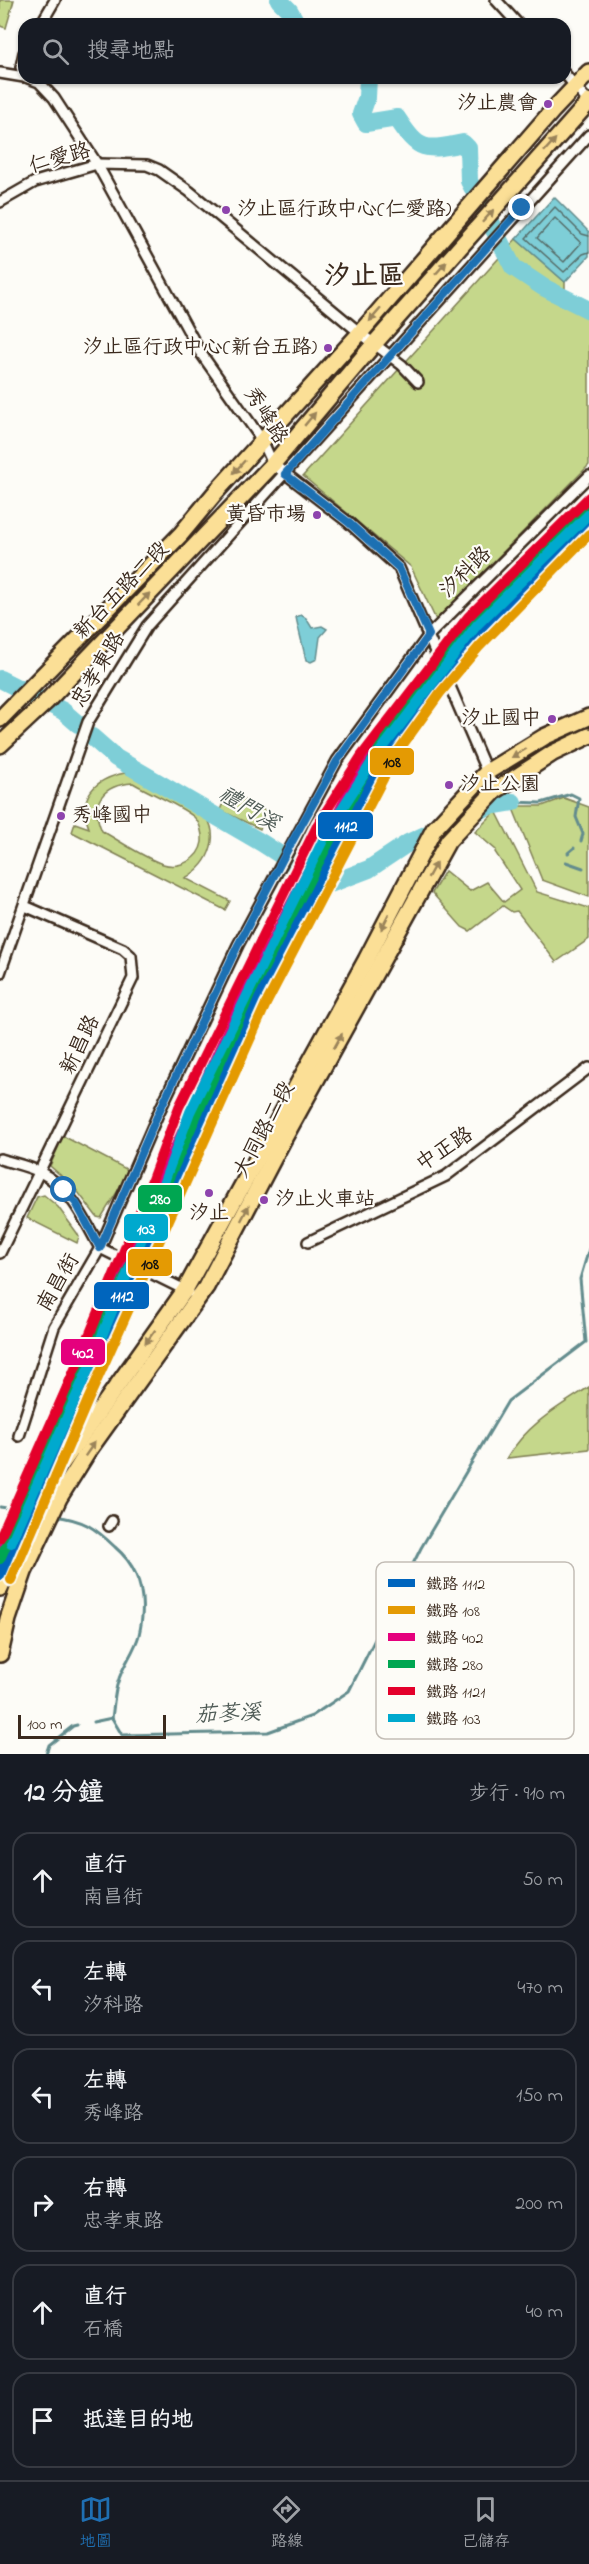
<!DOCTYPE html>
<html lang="zh-TW">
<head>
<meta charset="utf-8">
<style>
	:root { --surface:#171b24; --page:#242831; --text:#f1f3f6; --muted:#9ea1a6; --line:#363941; --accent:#1f6fb2 }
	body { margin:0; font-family:"Indie Flower","LXGW WenKai TC",sans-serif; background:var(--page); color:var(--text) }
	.scale { position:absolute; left:18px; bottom:15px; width:148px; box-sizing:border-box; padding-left:6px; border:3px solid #3b2a1e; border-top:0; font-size:16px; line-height:21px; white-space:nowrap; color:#3b2a1e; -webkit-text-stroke:4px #fdfcf7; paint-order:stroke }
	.stop { position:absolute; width:18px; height:18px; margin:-14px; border:4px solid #1f6fb2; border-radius:50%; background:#fff }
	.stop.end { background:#1f6fb2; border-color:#fff; box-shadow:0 2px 6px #0008 }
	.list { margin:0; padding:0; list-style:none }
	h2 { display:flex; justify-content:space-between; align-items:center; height:78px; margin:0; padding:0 24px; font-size:26px }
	h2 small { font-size:20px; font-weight:400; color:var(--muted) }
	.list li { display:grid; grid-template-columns:39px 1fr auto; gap:18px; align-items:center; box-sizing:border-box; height:96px; margin:0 12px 12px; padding:0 12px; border:2px solid var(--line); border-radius:18px }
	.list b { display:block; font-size:22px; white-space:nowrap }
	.list p { margin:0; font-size:20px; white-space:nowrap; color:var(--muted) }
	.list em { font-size:20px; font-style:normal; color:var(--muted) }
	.icon { flex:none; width:33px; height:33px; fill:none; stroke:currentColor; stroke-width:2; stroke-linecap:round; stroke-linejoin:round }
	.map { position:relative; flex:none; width:589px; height:1754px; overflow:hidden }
	.search { position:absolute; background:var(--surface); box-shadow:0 2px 4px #0004; left:18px; right:18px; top:18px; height:66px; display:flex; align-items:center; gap:15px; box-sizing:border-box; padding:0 21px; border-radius:18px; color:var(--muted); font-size:22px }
	.sheet { height:726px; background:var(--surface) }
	nav { display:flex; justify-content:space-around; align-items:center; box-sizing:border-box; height:84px; border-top:2px solid var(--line); background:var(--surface); font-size:16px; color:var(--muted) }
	nav a { display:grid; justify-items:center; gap:3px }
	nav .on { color:var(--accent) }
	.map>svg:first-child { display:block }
	.green { fill:#c5d78b; stroke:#808054; stroke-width:1.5; fill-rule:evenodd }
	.water { fill:#7eced7; stroke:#638c8d; stroke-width:1.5 }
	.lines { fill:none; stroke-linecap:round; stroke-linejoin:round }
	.shore { stroke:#566c68; stroke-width:1.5 }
	.stream { stroke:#638c8d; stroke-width:3 }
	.river { stroke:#7eced7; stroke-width:18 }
	.minor-casing { stroke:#3b2a1e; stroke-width:14 }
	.primary-casing { stroke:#3b2a1e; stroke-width:20 }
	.minor { stroke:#fdfcf7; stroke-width:9 }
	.primary { stroke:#fbdf96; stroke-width:15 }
	.rail-1-casing { stroke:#fdfcf7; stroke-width:15 }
	.rail-2-casing { stroke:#fdfcf7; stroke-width:15 }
	.rail-3-casing { stroke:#fdfcf7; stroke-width:15 }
	.rail-4-casing { stroke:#fdfcf7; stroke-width:15 }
	.rail-5-casing { stroke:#fdfcf7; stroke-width:15 }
	.rail-6-casing { stroke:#fdfcf7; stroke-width:15 }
	.rail-1 { stroke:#0065bd; stroke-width:10 }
	.rail-2 { stroke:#e49a03; stroke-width:10 }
	.rail-3 { stroke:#e5007d; stroke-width:10 }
	.rail-4 { stroke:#00a651; stroke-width:10 }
	.rail-5 { stroke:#e4002b; stroke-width:10 }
	.rail-6 { stroke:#00a9ce; stroke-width:10 }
	.oneway { fill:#9b845a }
	.route { stroke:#1f6fb2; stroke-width:8 }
	.bus-dot { fill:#8e44ad; stroke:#fdfcf7; stroke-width:2 }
	.labels { text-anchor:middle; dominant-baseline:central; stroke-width:4.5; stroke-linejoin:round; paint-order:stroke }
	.bus-label { font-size:20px; fill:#3b2a1e; stroke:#fdfcf7; text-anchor:end }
	.street-label { font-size:21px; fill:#3b2a1e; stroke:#fdfcf7 }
	.water-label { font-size:22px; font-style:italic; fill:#4f5b56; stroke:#fdfcf7 }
	.district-label { font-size:27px; font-weight:bold; fill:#3b2a1e; stroke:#fdfcf7 }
	.key { fill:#fdfcf7; stroke:#c3bdb6; stroke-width:1.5 }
	.key-label { font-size:16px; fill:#3b2a1e }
	.line-badge { stroke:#fdfcf7; stroke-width:2 }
	.badge-label { font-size:16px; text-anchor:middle; font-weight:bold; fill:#fff }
	.pale-badge-label { font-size:16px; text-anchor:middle; font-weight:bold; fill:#111 }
</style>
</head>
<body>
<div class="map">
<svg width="589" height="1754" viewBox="0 0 589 1754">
	<rect width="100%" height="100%" fill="#fdfcf7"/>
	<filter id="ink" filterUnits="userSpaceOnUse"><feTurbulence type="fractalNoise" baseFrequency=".0167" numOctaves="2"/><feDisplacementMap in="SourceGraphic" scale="12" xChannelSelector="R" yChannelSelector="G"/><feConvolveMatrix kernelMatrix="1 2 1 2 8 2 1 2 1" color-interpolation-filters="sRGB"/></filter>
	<g filter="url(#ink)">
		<g class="green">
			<path d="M0,0H14L6,28L0,26Z"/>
			<path d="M516,239L565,282V293L589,304V465L436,620L411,567L303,476Z"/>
			<path d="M125,773L134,774L200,809C223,832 211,864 185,878L230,901L225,910L72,832L75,823L89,828C77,797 94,779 125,773ZM133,783C151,794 178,804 194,817C200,823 203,834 202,842C199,860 179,869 163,864C144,858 120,841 102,831C89,802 103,785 133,783Z"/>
			<path d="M228,792L268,812L260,829L220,810Z"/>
			<path d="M564,798L589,807V897L542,880L512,806H542Z"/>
			<path d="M496,811L537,892L589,908V939L556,962L517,911L512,912L503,906L470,931L462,927L432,893L445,871L470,891L487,882L504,902L520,890L495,852L496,850L475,832Z"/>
			<path d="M63,1136L130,1171L101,1218L97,1217L75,1188L50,1166Z"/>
			<path d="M44,1195L58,1207L77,1233L79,1237L77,1243L27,1218L37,1197Z"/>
			<path d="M589,1387V1449L507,1458C526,1425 558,1407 589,1387Z"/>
		</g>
		<g class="water">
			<path d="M554,197L589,232V256L565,282L516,239Z"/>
			<path d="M301,615L306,618L312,628L322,626L327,629L320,637L317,659L311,662L306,660L297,622L296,617Z"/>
		</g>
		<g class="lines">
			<g class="shore">
				<path d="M555,218L581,243L564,262L537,238Z"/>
				<path d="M589,236L582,234L555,207L526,238L564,272L583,254L589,252"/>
			</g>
			<g class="stream">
				<path d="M513,802L541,803L571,794L579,798L576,817L583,834L581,841"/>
				<path d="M568,853L574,848"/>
				<path d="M566,862L583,868"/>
				<path d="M0,1507L28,1511"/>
				<path d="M55,1516C84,1520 94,1527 115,1547C142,1570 147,1601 139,1635C135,1651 122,1666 118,1682C114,1693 114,1706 112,1718L122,1735L268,1732L312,1716L349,1691L421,1548L508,1401L586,1342L580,1279L589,1249"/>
				<path d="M93,1722L112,1718"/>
				<path d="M46,1754L49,1745L73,1726L77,1725"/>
			</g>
			<g class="river">
				<path d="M279,0L289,10L297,24"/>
				<path d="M368,78L367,97L361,114L366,123L397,118C419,152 425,151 463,143L468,148L469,181L513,267L543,287L589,310"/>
				<path d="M0,679L63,711L78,724"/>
				<path d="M92,737L116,758L262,843L327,885L369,869L408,843L489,806L513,802"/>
			</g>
			<g class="minor-casing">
				<g id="minor">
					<path d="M496,0L518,24"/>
					<path d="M41,24L55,0"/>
					<path d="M24,53L21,67L24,76"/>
					<path d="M0,73L24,77"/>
					<path d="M565,74L589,103"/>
					<path d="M28,78L39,82L54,98L97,164L200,352L262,440L273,464L348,522L399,568L495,791"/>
					<path d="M0,202L35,182L97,164L147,165L159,170L189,191L360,333L402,365L418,382"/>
					<path d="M0,973L88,722L147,626L589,135"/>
					<path d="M0,1159C13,1163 28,1166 40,1172C71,1188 84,1219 100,1248"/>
					<path d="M308,1242L446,1176L589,1068"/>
					<path d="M100,1248L189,1292"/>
					<path d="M0,1253L133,978L131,956L123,949L25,906"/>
					<path d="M19,1436L54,1327L100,1248L158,1114L238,945L337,761L429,635L589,476"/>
					<path d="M109,1526L112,1521"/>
				</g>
			</g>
			<g class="primary-casing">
				<g id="primary">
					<path d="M0,719L181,534L215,493L360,333L553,110L589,72"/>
					<path d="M0,745L46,702L273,464L374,344L589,102"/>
					<path d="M0,1588L43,1490L185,1290L366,960L434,829L487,772L544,737L589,717"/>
					<path d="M0,1654L8,1619L24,1572L59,1498L89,1450L206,1287L283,1140L448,841L495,791L553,753L589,736"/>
				</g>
			</g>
			<use href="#minor" class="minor"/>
			<use href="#primary" class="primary"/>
			<g class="rail-1-casing">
				<path id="rail-1" d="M0,1575L77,1395L255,999L386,748L431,686L470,639L589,517"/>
			</g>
			<g class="rail-2-casing">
				<path id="rail-2" d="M11,1580L88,1400L266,1004L396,754L440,693L479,647L589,534"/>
			</g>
			<g class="rail-3-casing">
				<path id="rail-3" d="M0,1544L66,1390L244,994L375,742L421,679L461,631L580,509"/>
			</g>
			<g class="rail-4-casing">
				<path id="rail-4" d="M0,1559L250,995L365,773L396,721L453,647L589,506"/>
			</g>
			<g class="rail-5-casing">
				<path id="rail-5" d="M0,1538L79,1360L141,1209L179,1107L318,824L362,755L468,617L589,497"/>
			</g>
			<g class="rail-6-casing">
				<path id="rail-6" d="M11,1543L90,1365L152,1214L190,1112L328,830L372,762L477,625L589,514"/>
			</g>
			<use href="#rail-1" class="rail-1"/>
			<use href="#rail-2" class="rail-2"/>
			<use href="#rail-3" class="rail-3"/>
			<use href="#rail-4" class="rail-4"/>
			<use href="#rail-5" class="rail-5"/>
			<use href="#rail-6" class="rail-6"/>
		</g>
		<defs><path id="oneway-solid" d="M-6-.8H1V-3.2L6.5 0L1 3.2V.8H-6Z" transform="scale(1.5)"/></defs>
		<g class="oneway">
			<use href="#oneway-solid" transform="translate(550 145) rotate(-48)"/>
			<use href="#oneway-solid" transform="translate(488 216) rotate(-48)"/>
			<use href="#oneway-solid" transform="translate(441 268) rotate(-48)"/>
			<use href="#oneway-solid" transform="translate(375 315) rotate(131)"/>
			<use href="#oneway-solid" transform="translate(310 419) rotate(-50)"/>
			<use href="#oneway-solid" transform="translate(239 467) rotate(132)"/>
			<use href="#oneway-solid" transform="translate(144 599) rotate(-46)"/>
			<use href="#oneway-solid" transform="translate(519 753) rotate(149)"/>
			<use href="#oneway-solid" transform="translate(432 870) rotate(-61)"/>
			<use href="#oneway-solid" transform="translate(385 922) rotate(117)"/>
			<use href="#oneway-solid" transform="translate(338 1041) rotate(-61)"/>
			<use href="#oneway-solid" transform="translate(245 1213) rotate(-63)"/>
			<use href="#oneway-solid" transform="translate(150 1337) rotate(126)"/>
			<use href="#oneway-solid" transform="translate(90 1449) rotate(-55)"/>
		</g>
	</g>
	<g class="lines" filter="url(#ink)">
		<path class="route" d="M64,1190L76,1203L100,1248L158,1114L238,945L288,849L337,761L429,635L399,568L348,522L285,474L522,208"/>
	</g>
	<g class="bus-dot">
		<circle cx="548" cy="104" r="5"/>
		<circle cx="226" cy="210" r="5"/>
		<circle cx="328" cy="348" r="5"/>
		<circle cx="317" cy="515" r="5"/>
		<circle cx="552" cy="719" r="5"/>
		<circle cx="449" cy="785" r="5"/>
		<circle cx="61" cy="816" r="5"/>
		<circle cx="209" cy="1193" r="5"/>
		<circle cx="264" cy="1200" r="5"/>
	</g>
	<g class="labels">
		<g class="bus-label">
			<text x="537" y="104">汐止農會</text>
			<text x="237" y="210" text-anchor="start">汐止區行政中心(仁愛路)</text>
			<text x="317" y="348">汐止區行政中心(新台五路)</text>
			<text x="306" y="515">黃昏市場</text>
			<text x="541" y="719">汐止國中</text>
			<text x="460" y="785" text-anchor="start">汐止公園</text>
			<text x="72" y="816" text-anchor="start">秀峰國中</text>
			<text x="275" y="1200" text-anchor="start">汐止火車站</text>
			<text x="209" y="1214" text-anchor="middle">汐止</text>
		</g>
		<g class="street-label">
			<text transform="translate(60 159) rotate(-16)">仁愛路</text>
			<text transform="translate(265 416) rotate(58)">秀峰路</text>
			<text transform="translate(466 573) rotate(-45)">汐科路</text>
			<text transform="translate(122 591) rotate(-46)">新台五路二段</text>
			<text transform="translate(99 670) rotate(-59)">忠孝東路</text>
			<text transform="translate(81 1045) rotate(-64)">新昌路</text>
			<text transform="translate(265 1130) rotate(-62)">大同路二段</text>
			<text transform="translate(445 1150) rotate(-33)">中正路</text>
			<text transform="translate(59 1283) rotate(-60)">南昌街</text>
		</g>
		<g class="water-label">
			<text transform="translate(248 810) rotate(31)">禮門溪</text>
			<text transform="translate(228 1715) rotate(-2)">茄苳溪</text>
		</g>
		<g class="district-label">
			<text x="364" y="277">汐止區</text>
		</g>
	</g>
	<rect x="376" y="1562" width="198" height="177" rx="9" class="key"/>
	<rect x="388" y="1579" width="27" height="8" fill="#0065bd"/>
	<rect x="388" y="1606" width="27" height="8" fill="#e49a03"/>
	<rect x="388" y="1633" width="27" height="8" fill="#e5007d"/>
	<rect x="388" y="1660" width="27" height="8" fill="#00a651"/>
	<rect x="388" y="1687" width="27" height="8" fill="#e4002b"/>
	<rect x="388" y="1714" width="27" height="8" fill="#00a9ce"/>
	<g class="key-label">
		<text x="426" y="1589">鐵路 1112</text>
		<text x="426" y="1616">鐵路 108</text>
		<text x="426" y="1643">鐵路 402</text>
		<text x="426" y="1670">鐵路 280</text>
		<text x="426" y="1697">鐵路 1121</text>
		<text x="426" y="1724">鐵路 103</text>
	</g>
	<g class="line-badge">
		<rect x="369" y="747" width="46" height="29" rx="6" fill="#e49a03"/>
		<rect x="317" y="811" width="57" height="29" rx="6" fill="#0065bd"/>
		<rect x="137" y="1184" width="46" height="29" rx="6" fill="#00a651"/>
		<rect x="123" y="1213" width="46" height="29" rx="6" fill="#00a9ce"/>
		<rect x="127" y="1248" width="46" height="29" rx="6" fill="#e49a03"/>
		<rect x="93" y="1281" width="57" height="29" rx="6" fill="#0065bd"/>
		<rect x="60" y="1338" width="46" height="28" rx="6" fill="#e5007d"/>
	</g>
	<g class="badge-label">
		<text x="346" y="831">1112</text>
		<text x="160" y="1204">280</text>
		<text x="146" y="1234">103</text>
		<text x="122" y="1301">1112</text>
		<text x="83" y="1358">402</text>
	</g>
	<g class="pale-badge-label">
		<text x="392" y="767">108</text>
		<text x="150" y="1269">108</text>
	</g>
</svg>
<div class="scale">100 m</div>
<div class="stop" style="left:64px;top:1190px"></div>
<div class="stop end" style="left:522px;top:208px"></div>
<div class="search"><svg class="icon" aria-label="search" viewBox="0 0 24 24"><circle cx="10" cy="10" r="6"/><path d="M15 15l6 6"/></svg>搜尋地點</div>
</div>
<section class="sheet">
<h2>12 分鐘<small>步行 · 910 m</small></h2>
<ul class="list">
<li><svg class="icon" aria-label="ahead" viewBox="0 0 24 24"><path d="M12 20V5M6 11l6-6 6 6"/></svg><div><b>直行</b><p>南昌街</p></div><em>50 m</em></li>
<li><svg class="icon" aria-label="left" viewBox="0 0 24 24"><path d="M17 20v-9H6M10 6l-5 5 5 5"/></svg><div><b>左轉</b><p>汐科路</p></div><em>470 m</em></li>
<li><svg class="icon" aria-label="left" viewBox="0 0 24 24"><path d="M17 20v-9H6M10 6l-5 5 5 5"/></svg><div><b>左轉</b><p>秀峰路</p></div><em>150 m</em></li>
<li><svg class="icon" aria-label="right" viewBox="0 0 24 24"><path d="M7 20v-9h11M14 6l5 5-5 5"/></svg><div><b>右轉</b><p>忠孝東路</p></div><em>200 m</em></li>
<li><svg class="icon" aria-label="ahead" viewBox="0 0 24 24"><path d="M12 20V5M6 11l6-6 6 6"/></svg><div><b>直行</b><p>石橋</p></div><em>40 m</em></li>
<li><svg class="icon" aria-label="arrive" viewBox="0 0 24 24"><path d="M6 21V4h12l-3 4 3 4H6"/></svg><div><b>抵達目的地</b></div></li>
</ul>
</section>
<nav>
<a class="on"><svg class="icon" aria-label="map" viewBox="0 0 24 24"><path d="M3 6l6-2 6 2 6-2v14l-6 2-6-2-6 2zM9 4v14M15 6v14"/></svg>地圖</a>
<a><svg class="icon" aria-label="directions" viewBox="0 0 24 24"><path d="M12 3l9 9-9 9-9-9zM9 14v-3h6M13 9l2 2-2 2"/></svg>路線</a>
<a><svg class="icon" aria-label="saved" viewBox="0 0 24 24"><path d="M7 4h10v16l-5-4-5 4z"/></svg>已儲存</a>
</nav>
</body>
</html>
